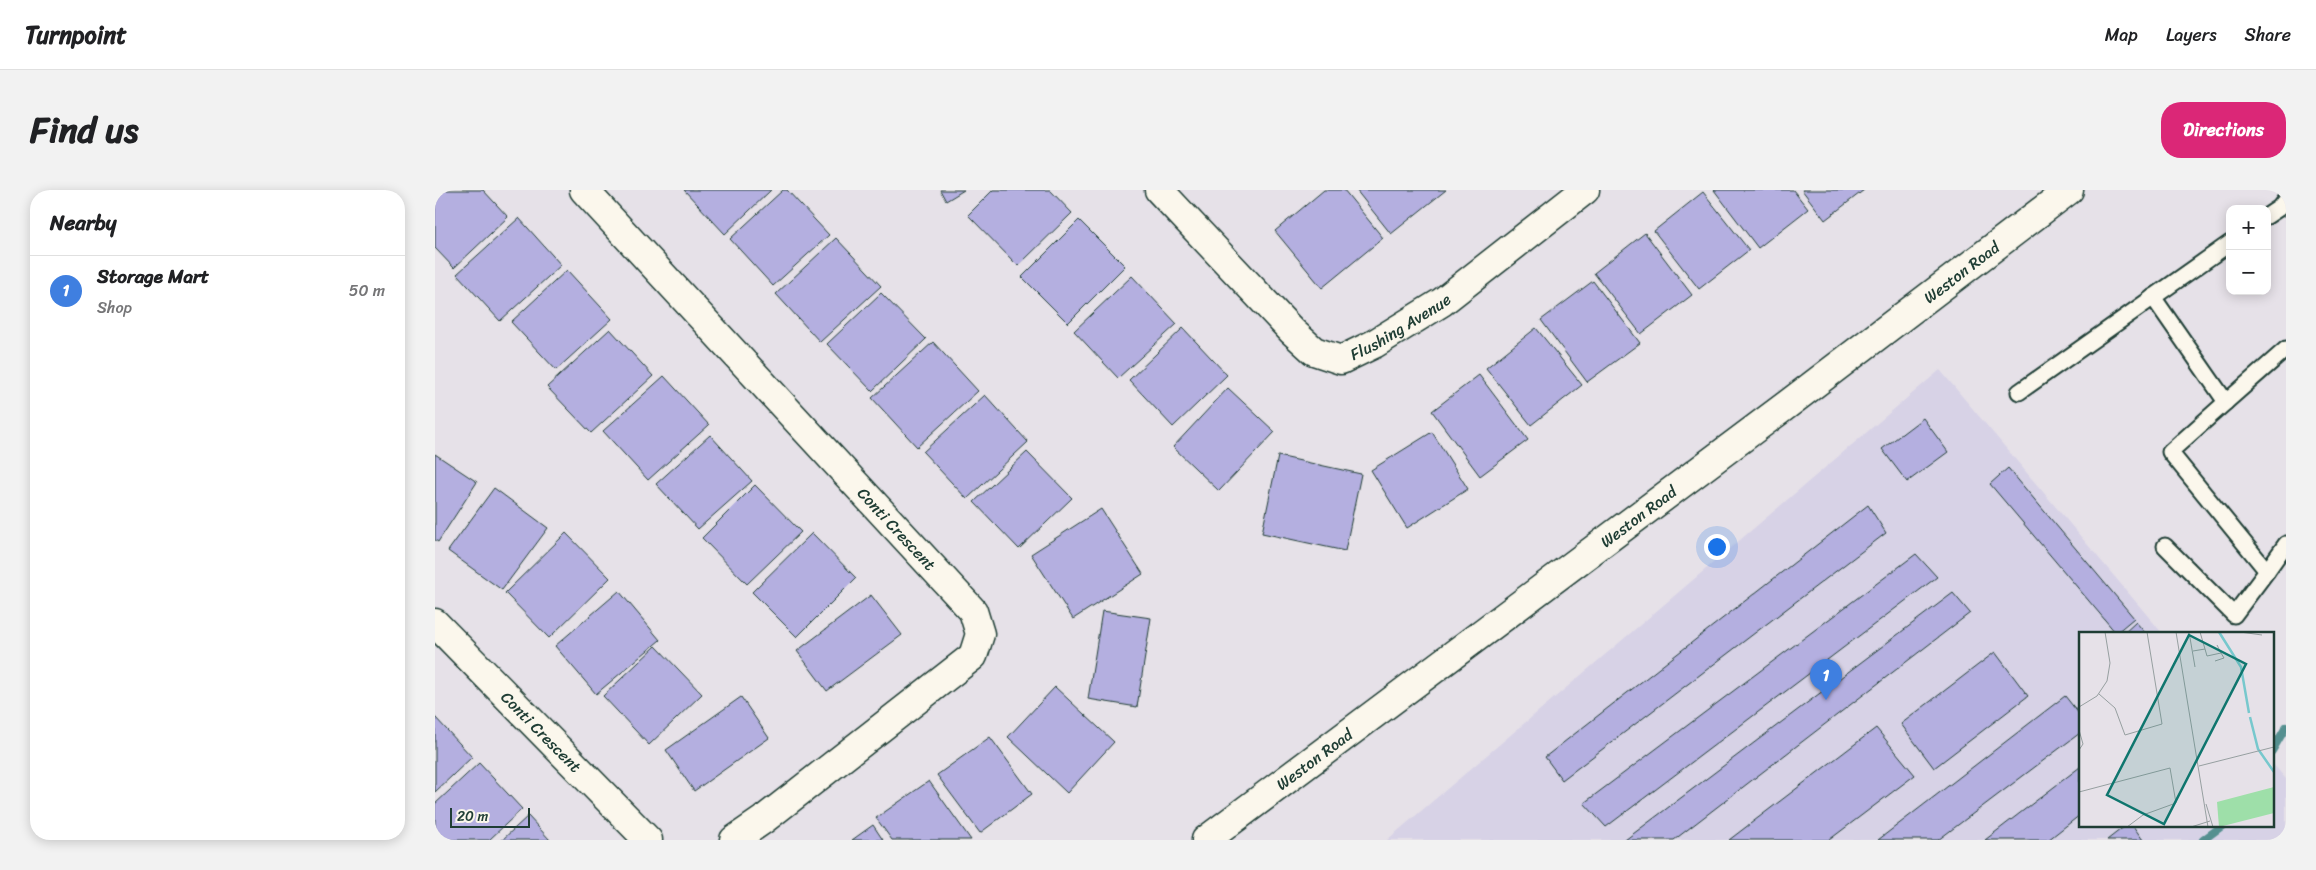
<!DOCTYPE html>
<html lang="en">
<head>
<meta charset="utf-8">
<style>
	:root { --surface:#fff; --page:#f2f2f2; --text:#202124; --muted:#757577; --line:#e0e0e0; --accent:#db2777 }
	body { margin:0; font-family:Sriracha,sans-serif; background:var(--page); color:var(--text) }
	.controls { position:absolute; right:15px; top:15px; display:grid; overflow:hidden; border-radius:10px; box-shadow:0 2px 12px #0003 }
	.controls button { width:45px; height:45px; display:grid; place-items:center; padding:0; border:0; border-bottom:1px solid var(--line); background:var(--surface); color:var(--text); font:25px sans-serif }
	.scale { position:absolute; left:15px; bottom:12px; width:80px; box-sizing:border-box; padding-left:5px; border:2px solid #1f3d34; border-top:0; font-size:14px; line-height:18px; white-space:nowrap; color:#1f3d34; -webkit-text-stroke:4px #fbf7ec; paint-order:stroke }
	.you { position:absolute; left:1281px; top:356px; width:18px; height:18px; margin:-12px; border:4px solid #fff; border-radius:50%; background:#1a73e8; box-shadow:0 0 0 8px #1a73e833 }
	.badge { display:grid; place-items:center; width:32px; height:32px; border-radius:50%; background:var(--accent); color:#fff; font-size:16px; font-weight:700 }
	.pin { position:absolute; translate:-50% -41px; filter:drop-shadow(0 1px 2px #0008) }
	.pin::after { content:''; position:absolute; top:26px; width:18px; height:15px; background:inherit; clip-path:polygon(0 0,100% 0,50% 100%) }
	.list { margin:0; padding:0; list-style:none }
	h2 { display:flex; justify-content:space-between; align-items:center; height:65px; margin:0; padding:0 20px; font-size:21px }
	h2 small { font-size:16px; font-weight:400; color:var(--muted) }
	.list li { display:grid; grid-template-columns:32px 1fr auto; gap:15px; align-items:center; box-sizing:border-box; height:70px; padding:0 20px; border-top:1px solid var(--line) }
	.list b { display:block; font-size:19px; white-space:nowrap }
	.list p { margin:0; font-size:16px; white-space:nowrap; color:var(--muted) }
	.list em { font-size:16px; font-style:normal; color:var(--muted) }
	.map { position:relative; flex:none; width:1851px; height:650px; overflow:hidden; border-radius:20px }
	header { display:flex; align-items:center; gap:30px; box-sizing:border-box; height:70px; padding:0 25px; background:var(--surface); border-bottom:1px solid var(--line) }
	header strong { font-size:24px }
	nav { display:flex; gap:28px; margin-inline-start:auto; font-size:18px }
	.intro { display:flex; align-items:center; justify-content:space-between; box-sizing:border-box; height:120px; padding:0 30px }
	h1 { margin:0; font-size:35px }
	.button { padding:12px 22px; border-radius:20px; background:var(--accent); color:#fff; font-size:18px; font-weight:700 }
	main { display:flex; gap:30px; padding:0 30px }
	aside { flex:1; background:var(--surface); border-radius:20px; box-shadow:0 2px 12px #0003 }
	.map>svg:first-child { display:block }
	.built { fill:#d7d2e6 }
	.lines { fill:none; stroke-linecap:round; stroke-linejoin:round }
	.stream { stroke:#549090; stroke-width:8 }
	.building { fill:#b4afe0; stroke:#1f3d34 }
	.lane-casing { stroke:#1f3d34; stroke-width:19 }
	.street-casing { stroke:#1f3d34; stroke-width:31 }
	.secondary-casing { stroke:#1f3d34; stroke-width:31 }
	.lane { stroke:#fbf7ec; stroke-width:15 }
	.street { stroke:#fbf7ec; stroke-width:28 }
	.secondary { stroke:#fbf7ec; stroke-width:28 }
	.labels { text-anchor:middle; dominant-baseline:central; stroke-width:4; stroke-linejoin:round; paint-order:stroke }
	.street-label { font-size:16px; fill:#1f3d34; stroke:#fbf7ec }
	.inset-river { fill:none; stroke:#77c8cd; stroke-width:2.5 }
	.inset-road { fill:none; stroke:#969fa0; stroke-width:1 }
	.view { fill:#0f766e; fill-opacity:0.15; stroke:#0f766e; stroke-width:2.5 }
	.inset-edge { fill:none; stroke:#1f3d34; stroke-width:2.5 }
</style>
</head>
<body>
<header>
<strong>Turnpoint</strong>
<nav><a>Map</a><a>Layers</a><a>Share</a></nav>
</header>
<div class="intro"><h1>Find us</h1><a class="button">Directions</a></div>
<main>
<aside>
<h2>Nearby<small></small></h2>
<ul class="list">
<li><span class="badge" style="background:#3f7fe0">1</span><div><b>Storage Mart</b><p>Shop</p></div><em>50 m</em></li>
</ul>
</aside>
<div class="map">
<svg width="1851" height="650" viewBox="0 0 1851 650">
	<rect width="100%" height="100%" fill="#e6e1e8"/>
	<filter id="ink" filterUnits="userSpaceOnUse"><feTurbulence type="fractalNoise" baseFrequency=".02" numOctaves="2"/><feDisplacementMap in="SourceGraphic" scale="10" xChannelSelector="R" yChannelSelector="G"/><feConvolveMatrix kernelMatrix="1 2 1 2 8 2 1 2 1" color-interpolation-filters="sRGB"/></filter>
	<g filter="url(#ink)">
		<path class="built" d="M1505,180L1728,444H1645V636H1837V573L1851,589V650H952Z"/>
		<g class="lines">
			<g class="stream">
				<path d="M1837,561L1851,537"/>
				<path d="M1768,650L1787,636"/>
			</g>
		</g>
		<g class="building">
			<path d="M6,0H48L73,27L19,78L0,58V6Z"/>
			<path d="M249,0H336L290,44Z"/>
			<path d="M348,0H352L394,45L338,96L295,49Z"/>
			<path d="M505,0H529L511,11Z"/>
			<path d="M558,0H615L637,23L583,76L533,25Z"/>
			<path d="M889,0H909L948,48L887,98L840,41Z"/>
			<path d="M921,0H1011L956,44Z"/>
			<path d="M1279,0H1358L1373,19L1323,58Z"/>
			<path d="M1367,0H1429L1390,30Z"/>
			<path d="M1268,2L1314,60L1264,99L1219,41Z"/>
			<path d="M84,28L126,75L65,131L22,84Z"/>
			<path d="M644,30L690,76L633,133L587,87Z"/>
			<path d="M1210,43L1257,105L1206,144L1159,83Z"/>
			<path d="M401,48L446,96L385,152L341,104Z"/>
			<path d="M132,80L177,129L121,180L76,132Z"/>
			<path d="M697,86L742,134L683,188L639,141Z"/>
			<path d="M1158,91L1205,153L1152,192L1106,130Z"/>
			<path d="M446,103L491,149L437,201L392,154Z"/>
			<path d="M748,138L792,185L738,237L694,190Z"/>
			<path d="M1101,138L1147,195L1096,235L1051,178Z"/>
			<path d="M175,139L218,186L156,243L112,197Z"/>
			<path d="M498,152L543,201L482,257L437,208Z"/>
			<path d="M1044,185L1093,250L1045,286L997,221Z"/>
			<path d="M229,186L274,235L213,290L168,241Z"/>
			<path d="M793,198L840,242L784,301L738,257Z"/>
			<path d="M550,205L593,252L532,309L488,262Z"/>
			<path d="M1488,228L1513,262L1472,292L1447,259Z"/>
			<path d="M997,242L1033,299L972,338L936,280Z"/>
			<path d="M275,245L317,291L263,339L221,294Z"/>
			<path d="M592,262L637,308L584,359L539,312Z"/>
			<path d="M0,264L42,292L3,352L0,350Z"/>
			<path d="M843,266L926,284L910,361L827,343Z"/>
			<path d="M1573,278L1699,428L1681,443L1555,294Z"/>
			<path d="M320,295L366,342L312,394L267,348Z"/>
			<path d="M59,298L113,338L67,400L13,361Z"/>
			<path d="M1433,315L1451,343L1127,590L1110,567Z"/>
			<path d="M666,319L708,384L638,429L596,364Z"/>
			<path d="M131,343L175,388L114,448L70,403Z"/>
			<path d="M377,343L421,388L362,447L317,402Z"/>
			<path d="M1481,364L1502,387L1171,637L1149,613Z"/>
			<path d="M184,401L225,450L161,504L120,456Z"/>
			<path d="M1518,403L1535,423L1239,650H1190Z"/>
			<path d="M436,405L467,445L392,501L362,461Z"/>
			<path d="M667,421L716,428L702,517L653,509Z"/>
			<path d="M1701,432L1711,444H1688Z"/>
			<path d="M221,456L267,504L214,555L168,506Z"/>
			<path d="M1560,462L1593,506L1499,578L1466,534Z"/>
			<path d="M620,497L679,552L632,603L573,547Z"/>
			<path d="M1630,506L1645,525V543L1503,650H1443Z"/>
			<path d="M306,507L334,548L259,601L231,560Z"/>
			<path d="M0,527L37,567L0,602Z"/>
			<path d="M1441,538L1480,585L1394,650H1294Z"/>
			<path d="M555,547L597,604L545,643L502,585Z"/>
			<path d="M44,573L87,619L54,650H0V614Z"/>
			<path d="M1645,577V625L1613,650H1550Z"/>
			<path d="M494,591L536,650H457L441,628Z"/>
			<path d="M93,626L115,650H67Z"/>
			<path d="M438,635L448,650H417Z"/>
			<path d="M1690,636H1698L1708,650H1672Z"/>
		</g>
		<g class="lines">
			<g class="lane-casing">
				<g id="lane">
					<path d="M1832,26L1844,18L1851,9"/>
					<path d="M1718,107L1791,212L1851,159"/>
					<path d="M1584,202L1795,53"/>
					<path d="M1791,212L1735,262L1832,381L1851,354"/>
					<path d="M1730,356L1799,425L1832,381"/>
				</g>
			</g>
			<g class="street-casing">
				<g id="street">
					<path id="s1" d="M149,0L538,421L545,444L538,466L328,630L299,650"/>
					<path id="s2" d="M724,0L857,141L879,161L906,170L939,154L1007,112L1150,0"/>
					<path id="s3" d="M0,433L213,650"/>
				</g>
			</g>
			<g class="secondary-casing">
				<g id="secondary">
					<path id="s4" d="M771,650L1353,214L1634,0"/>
				</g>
			</g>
			<use href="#lane" class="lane"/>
			<use href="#street" class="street"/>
			<use href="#secondary" class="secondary"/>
		</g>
	</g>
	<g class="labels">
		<g class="street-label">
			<text stroke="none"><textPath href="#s4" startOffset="945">Weston Road</textPath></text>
			<text stroke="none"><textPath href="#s2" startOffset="320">Flushing Avenue</textPath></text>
			<text stroke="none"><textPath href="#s4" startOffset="540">Weston Road</textPath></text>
			<text stroke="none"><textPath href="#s1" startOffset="461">Conti Crescent</textPath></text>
			<text stroke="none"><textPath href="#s3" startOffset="152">Conti Crescent</textPath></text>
			<text stroke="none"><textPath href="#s4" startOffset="135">Weston Road</textPath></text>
		</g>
	</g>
	<g transform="translate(1644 442)">
		<rect width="195" height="195" fill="#e6e1e8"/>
		<path d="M195,155V181L140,195L138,170Z" fill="#9edfa9"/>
		<path class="inset-river" d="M140,0L162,35L170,81M171,85L179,117L195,140"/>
		<path class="inset-road" d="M97,0L129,195M110,0L116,35M161,0L183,3M126,17L128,24L142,21L138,13M114,19L126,17L121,0M136,29L145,26L142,21M20,62L36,76L46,103L83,92L68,0M0,75L18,64L28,49L31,31L26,0M0,98L4,112L0,118M120,134L195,115M0,160L91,136L97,171L64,183L48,195M127,172L134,195M112,195L131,189"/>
		<path class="view" d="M110,3L167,32L85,192L28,163Z"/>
		<rect width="195" height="195" class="inset-edge"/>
	</g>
</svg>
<div class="controls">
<button>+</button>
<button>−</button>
</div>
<div class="scale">20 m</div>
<div class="you"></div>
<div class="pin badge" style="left:1391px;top:510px;background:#3f7fe0">1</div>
</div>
</main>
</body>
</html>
